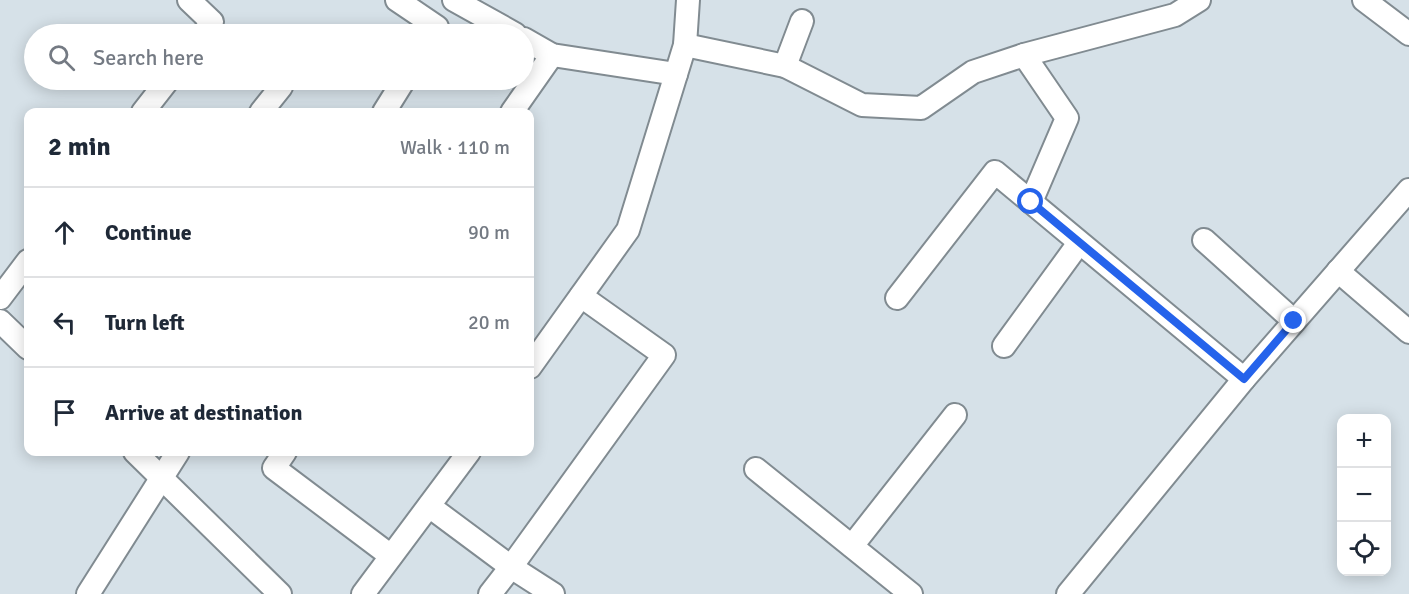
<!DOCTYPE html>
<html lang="en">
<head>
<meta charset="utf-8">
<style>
	:root { --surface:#fff; --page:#f2f2f3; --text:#1f2937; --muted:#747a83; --line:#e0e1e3 }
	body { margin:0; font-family:Signika,sans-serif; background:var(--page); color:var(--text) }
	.controls { position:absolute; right:18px; bottom:18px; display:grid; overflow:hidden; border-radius:12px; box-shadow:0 3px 15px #0003 }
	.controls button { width:54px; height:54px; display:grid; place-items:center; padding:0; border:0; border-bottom:2px solid var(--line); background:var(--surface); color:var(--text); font:30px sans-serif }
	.stop { position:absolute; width:18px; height:18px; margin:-14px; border:4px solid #2563eb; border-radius:50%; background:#fff }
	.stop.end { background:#2563eb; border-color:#fff; box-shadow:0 2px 6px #0008 }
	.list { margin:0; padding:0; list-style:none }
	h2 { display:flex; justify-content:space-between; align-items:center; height:78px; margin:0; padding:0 24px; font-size:26px }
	h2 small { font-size:20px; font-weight:400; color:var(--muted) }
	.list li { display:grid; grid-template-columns:39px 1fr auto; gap:18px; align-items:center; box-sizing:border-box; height:90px; padding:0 24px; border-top:2px solid var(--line) }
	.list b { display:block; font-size:22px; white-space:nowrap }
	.list em { font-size:20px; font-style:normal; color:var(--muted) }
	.icon { flex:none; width:33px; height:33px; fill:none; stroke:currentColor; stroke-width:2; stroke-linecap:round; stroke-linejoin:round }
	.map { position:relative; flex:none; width:1409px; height:594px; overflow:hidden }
	.search { position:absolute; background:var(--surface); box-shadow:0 3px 15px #0003; left:24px; top:24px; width:510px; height:66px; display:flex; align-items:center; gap:15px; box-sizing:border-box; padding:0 21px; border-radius:33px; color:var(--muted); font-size:22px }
	.panel { position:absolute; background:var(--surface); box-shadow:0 3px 15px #0003; left:24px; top:108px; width:510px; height:348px; border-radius:12px }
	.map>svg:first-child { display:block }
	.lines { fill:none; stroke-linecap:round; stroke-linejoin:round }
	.minor-casing { stroke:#818b91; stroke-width:26 }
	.minor { stroke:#fff; stroke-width:22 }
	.route { stroke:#2563eb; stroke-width:8 }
</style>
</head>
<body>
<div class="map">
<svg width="1409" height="594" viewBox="0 0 1409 594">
	<rect width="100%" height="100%" fill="#d6e1e8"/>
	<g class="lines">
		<g class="minor-casing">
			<g id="minor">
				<path d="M189,0L212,22L203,34"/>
				<path d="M397,0L437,27"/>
				<path d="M454,0L515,34"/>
				<path d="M1364,0L1409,34"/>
				<path d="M524,39L552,55L676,74"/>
				<path d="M685,45L785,66L862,105L921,108L973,72L1024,55L1067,118L1031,202"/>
				<path d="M1024,55L1175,15L1199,0"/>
				<path d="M785,66L802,21"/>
				<path d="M143,112L168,80"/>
				<path d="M261,112L281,87"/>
				<path d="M384,112L404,80"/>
				<path d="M512,112L552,55"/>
				<path d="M1204,240L1294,321"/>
				<path d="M1338,271L1409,332"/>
				<path d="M0,298L28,261"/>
				<path d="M897,298L995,172L1244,379"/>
				<path d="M0,321L28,348"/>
				<path d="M1004,346L1079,243"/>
				<path d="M530,367L628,230L685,45L688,0"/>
				<path d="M135,452L280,594"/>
				<path d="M285,452L274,468L391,556"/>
				<path d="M756,469L911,594"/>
				<path d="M429,506L511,567L664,355L581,296"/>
				<path d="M852,546L955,415"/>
				<path d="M88,594L178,452"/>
				<path d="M363,594L469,452"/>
				<path d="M490,594L511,567L553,594"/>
				<path d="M1068,594L1244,379L1409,190"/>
			</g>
		</g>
		<use href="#minor" class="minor"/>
	</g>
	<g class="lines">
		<path class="route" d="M1031,202L1244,379L1294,321"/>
	</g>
</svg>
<div class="controls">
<button>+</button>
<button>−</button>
<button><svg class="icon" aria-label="locate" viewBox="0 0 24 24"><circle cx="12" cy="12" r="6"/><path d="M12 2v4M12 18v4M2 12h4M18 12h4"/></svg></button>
</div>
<div class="stop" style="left:1031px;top:202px"></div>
<div class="stop end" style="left:1294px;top:321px"></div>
<div class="search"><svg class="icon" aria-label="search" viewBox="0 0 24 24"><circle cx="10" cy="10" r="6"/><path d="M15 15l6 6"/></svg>Search here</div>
<section class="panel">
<h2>2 min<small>Walk · 110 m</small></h2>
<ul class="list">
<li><svg class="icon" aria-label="ahead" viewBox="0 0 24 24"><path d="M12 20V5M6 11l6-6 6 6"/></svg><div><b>Continue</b></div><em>90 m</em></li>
<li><svg class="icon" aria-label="left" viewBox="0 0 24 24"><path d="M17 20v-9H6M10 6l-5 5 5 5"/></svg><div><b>Turn left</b></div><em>20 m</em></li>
<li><svg class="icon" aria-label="arrive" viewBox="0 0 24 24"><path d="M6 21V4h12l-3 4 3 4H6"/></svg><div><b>Arrive at destination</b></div></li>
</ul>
</section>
</div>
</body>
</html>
